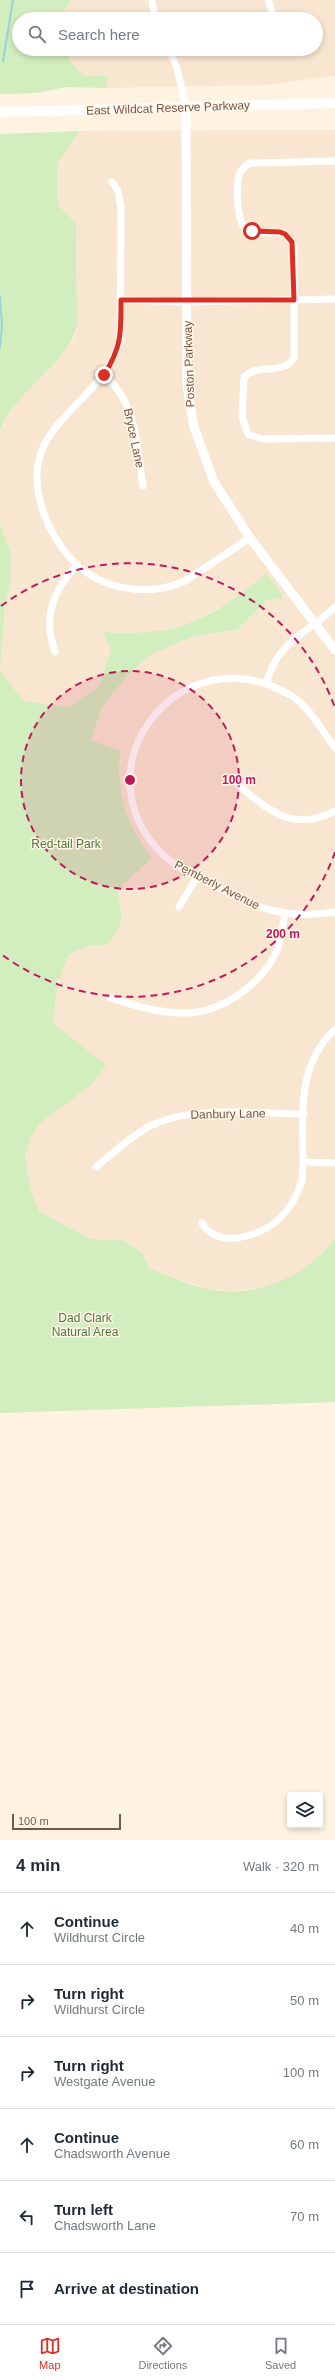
<!DOCTYPE html>
<html lang="en">
<head>
<meta charset="utf-8">
<style>
	:root { --surface:#fff; --page:#f6f6f7; --text:#1f2937; --muted:#747a83; --line:#e0e1e3; --accent:#d93025 }
	body { margin:0; font-family:Helvetica,sans-serif; background:var(--page); color:var(--text) }
	.controls { position:absolute; right:12px; bottom:12px; display:grid; overflow:hidden; border-radius:4px; box-shadow:0 2px 6px #0003 }
	.controls button { width:36px; height:36px; display:grid; place-items:center; padding:0; border:0; border-bottom:1px solid var(--line); background:var(--surface); color:var(--text); font:20px sans-serif }
	.scale { position:absolute; left:12px; bottom:10px; width:109px; box-sizing:border-box; padding-left:4px; border:2px solid #785645; border-top:0; font-size:11px; line-height:14px; white-space:nowrap; color:#785645; -webkit-text-stroke:3px #fff6e9; paint-order:stroke }
	.stop { position:absolute; width:12px; height:12px; margin:-9px; border:3px solid #d93025; border-radius:50%; background:#fff }
	.stop.end { background:#d93025; border-color:#fff; box-shadow:0 1px 4px #0008 }
	.list { margin:0; padding:0; list-style:none }
	h2 { display:flex; justify-content:space-between; align-items:center; height:52px; margin:0; padding:0 16px; font-size:17px }
	h2 small { font-size:13px; font-weight:400; color:var(--muted) }
	.list li { display:grid; grid-template-columns:26px 1fr auto; gap:12px; align-items:center; box-sizing:border-box; height:72px; padding:0 16px; border-top:1px solid var(--line) }
	.list b { display:block; font-size:15px; white-space:nowrap }
	.list p { margin:0; font-size:13px; white-space:nowrap; color:var(--muted) }
	.list em { font-size:13px; font-style:normal; color:var(--muted) }
	.icon { flex:none; width:22px; height:22px; fill:none; stroke:currentColor; stroke-width:2; stroke-linecap:round; stroke-linejoin:round }
	.map { position:relative; flex:none; width:335px; height:1840px; overflow:hidden }
	.search { position:absolute; background:var(--surface); box-shadow:0 2px 6px #0003; left:12px; right:12px; top:12px; height:44px; display:flex; align-items:center; gap:10px; box-sizing:border-box; padding:0 14px; border-radius:22px; color:var(--muted); font-size:15px }
	.sheet { height:484px; background:var(--surface) }
	nav { display:flex; justify-content:space-around; align-items:center; box-sizing:border-box; height:56px; border-top:1px solid var(--line); background:var(--surface); font-size:11px; color:var(--muted) }
	nav a { display:grid; justify-items:center; gap:2px }
	nav .on { color:var(--accent) }
	.map>svg:first-child { display:block }
	.residential { fill:#f9e6d1 }
	.green { fill:#d2edbe }
	.lines { fill:none; stroke-linecap:round; stroke-linejoin:round }
	.stream { stroke:#99d4dc; stroke-width:2 }
	.minor { stroke:#fff; stroke-width:7 }
	.tertiary { stroke:#fff; stroke-width:9 }
	.secondary { stroke:#fff; stroke-width:10 }
	.route { stroke:#d93025; stroke-width:5 }
	.ring { fill:none; stroke:#c2185b; stroke-width:2; stroke-dasharray:7 5 }
	.labels { text-anchor:middle; dominant-baseline:central; stroke-width:3; stroke-linejoin:round; paint-order:stroke }
	.street-label { font-size:12px; fill:#785645; stroke:#fff6e9 }
	.park-label { font-size:12px; fill:#4e793a; stroke:#fff6e9 }
	.centre { fill:#c2185b; stroke:#fff6e9; stroke-width:2 }
	.ring-label { font-size:12px; text-anchor:middle; font-weight:bold; fill:#c2185b; stroke:#fff6e9; stroke-width:3; stroke-linejoin:round; paint-order:stroke }
</style>
</head>
<body>
<div class="map">
<svg width="335" height="1840" viewBox="0 0 335 1840">
	<rect width="100%" height="100%" fill="#fef2e1"/>
	<g class="residential">
		<path d="M72,0H335V76L265,85L105,88L108,76H84L70,61L65,49H316V19H63V12Z"/>
		<path d="M231,130H335V1238L325,1252L311,1264L287,1279L270,1286L233,1291L208,1289L150,1269L142,1253L122,1240L90,1239L39,1211L31,1192L25,1158L30,1139L40,1123L98,1077L53,1023L58,981L64,963L68,955L76,950L88,946L106,945L121,907L116,890L151,858L140,844L125,812L119,789L121,751L91,740L101,709L125,678L150,655L193,636L237,630L268,599L283,600L281,593L267,573L237,597L193,623L146,634L104,632L111,651L99,686L68,707L23,701L0,670L5,605L10,583L11,554L0,523V431L16,402L64,352L75,337L77,324L76,223L58,205L57,164L80,131Z"/>
	</g>
	<g class="green">
		<path d="M0,0H72L63,12V19H19V49H65L70,61L84,76H108L105,88L65,87L38,93L0,94Z"/>
		<path d="M80,131L57,164L58,205L76,223L77,324C71,362 15,389 0,431V134Z"/>
		<path d="M0,523L11,554L10,583L5,605L0,669Z"/>
		<path d="M267,573L281,593L283,600L268,599L237,630L193,636L150,655L125,678L101,709L91,740L121,751C115,791 127,826 152,858L117,890C123,914 125,926 106,945L88,946L68,955L60,978L54,982L58,981L53,1023L106,1065L92,1084L40,1123L30,1139L25,1158L31,1192L39,1211L90,1239L122,1240L142,1253L150,1269C169,1275 189,1285 208,1289C255,1299 307,1277 335,1238V1402L0,1413V670L23,701L68,707L99,686L111,651L104,632C181,637 208,620 267,573Z"/>
	</g>
	<g class="lines">
		<g class="stream">
			<path d="M3,61L13,0"/>
			<path d="M0,297L2,326L0,348"/>
		</g>
		<g class="minor">
			<path d="M152,0L155,19"/>
			<path d="M268,0L275,19"/>
			<path d="M169,49L177,68L186,108"/>
			<path d="M335,161L251,163C247,164 244,167 241,171C235,181 236,223 247,230C259,236 273,230 285,234L292,242L294,248V357C284,377 258,362 244,377L242,417L248,434L262,439L335,438"/>
			<path d="M112,182L118,191L121,208L120,342C96,413 12,424 44,514C53,537 65,557 86,572C114,592 154,595 185,581L250,538"/>
			<path d="M121,300L186,302L335,299"/>
			<path d="M104,375C137,402 137,447 143,486"/>
			<path d="M55,652C43,618 52,591 77,565"/>
			<path d="M266,684C278,640 305,635 335,607"/>
			<path d="M335,748C322,731 309,706 290,695C177,629 71,775 168,859C180,870 197,877 212,884C255,908 285,920 335,912"/>
			<path d="M232,779C264,807 290,834 335,811"/>
			<path d="M179,907L197,877"/>
			<path d="M110,998C133,1005 157,1013 182,1013C220,1014 262,985 277,950C281,938 283,926 285,914"/>
			<path d="M304,1162L335,1163"/>
			<path d="M96,1167C113,1153 132,1135 152,1125C196,1105 257,1114 304,1114"/>
			<path d="M202,1223C217,1250 260,1236 278,1220C290,1209 297,1196 302,1181C306,1127 291,1071 335,1029"/>
		</g>
		<path class="tertiary" d="M186,108L187,385L194,427L214,482L250,538L335,650"/>
		<path class="secondary" d="M0,112L335,103"/>
	</g>
	<g class="lines">
		<path class="route" d="M104,375C122,346 121,333 121,300H294L292,242L285,234L280,232L252,231"/>
	</g>
	<circle cx="130" cy="780" r="109" fill="#c2185b" fill-opacity=".12"/>
	<g class="ring">
		<circle cx="130" cy="780" r="109"/>
		<path d="M335 852A217 217 0 0 1 1 954M1 606A217 217 0 0 1 335 708"/>
	</g>
	<g class="labels">
		<g class="street-label">
			<text transform="translate(168 108) rotate(-2)">East Wildcat Reserve Parkway</text>
			<text transform="translate(189 364) rotate(-92)">Poston Parkway</text>
			<text transform="translate(134 438) rotate(78)">Bryce Lane</text>
			<text transform="translate(217 885) rotate(27)">Pemberly Avenue</text>
			<text transform="translate(228 1114) rotate(-1)">Danbury Lane</text>
		</g>
		<g class="park-label">
			<text x="66" y="844">Red-tail Park</text>
			<text x="85" y="1318">Dad Clark<tspan x="85" dy="14">Natural Area</tspan></text>
		</g>
	</g>
	<circle cx="130" cy="780" r="6" class="centre"/>
	<g class="ring-label">
		<text x="239" y="784">100 m</text>
		<text x="283" y="938">200 m</text>
	</g>
</svg>
<div class="controls">
<button><svg class="icon" aria-label="layers" viewBox="0 0 24 24"><path d="M12 4l9 5-9 5-9-5zM3 14l9 5 9-5"/></svg></button>
</div>
<div class="scale">100 m</div>
<div class="stop" style="left:252px;top:231px"></div>
<div class="stop end" style="left:104px;top:375px"></div>
<div class="search"><svg class="icon" aria-label="search" viewBox="0 0 24 24"><circle cx="10" cy="10" r="6"/><path d="M15 15l6 6"/></svg>Search here</div>
</div>
<section class="sheet">
<h2>4 min<small>Walk · 320 m</small></h2>
<ul class="list">
<li><svg class="icon" aria-label="ahead" viewBox="0 0 24 24"><path d="M12 20V5M6 11l6-6 6 6"/></svg><div><b>Continue</b><p>Wildhurst Circle</p></div><em>40 m</em></li>
<li><svg class="icon" aria-label="right" viewBox="0 0 24 24"><path d="M7 20v-9h11M14 6l5 5-5 5"/></svg><div><b>Turn right</b><p>Wildhurst Circle</p></div><em>50 m</em></li>
<li><svg class="icon" aria-label="right" viewBox="0 0 24 24"><path d="M7 20v-9h11M14 6l5 5-5 5"/></svg><div><b>Turn right</b><p>Westgate Avenue</p></div><em>100 m</em></li>
<li><svg class="icon" aria-label="ahead" viewBox="0 0 24 24"><path d="M12 20V5M6 11l6-6 6 6"/></svg><div><b>Continue</b><p>Chadsworth Avenue</p></div><em>60 m</em></li>
<li><svg class="icon" aria-label="left" viewBox="0 0 24 24"><path d="M17 20v-9H6M10 6l-5 5 5 5"/></svg><div><b>Turn left</b><p>Chadsworth Lane</p></div><em>70 m</em></li>
<li><svg class="icon" aria-label="arrive" viewBox="0 0 24 24"><path d="M6 21V4h12l-3 4 3 4H6"/></svg><div><b>Arrive at destination</b></div></li>
</ul>
</section>
<nav>
<a class="on"><svg class="icon" aria-label="map" viewBox="0 0 24 24"><path d="M3 6l6-2 6 2 6-2v14l-6 2-6-2-6 2zM9 4v14M15 6v14"/></svg>Map</a>
<a><svg class="icon" aria-label="directions" viewBox="0 0 24 24"><path d="M12 3l9 9-9 9-9-9zM9 14v-3h6M13 9l2 2-2 2"/></svg>Directions</a>
<a><svg class="icon" aria-label="saved" viewBox="0 0 24 24"><path d="M7 4h10v16l-5-4-5 4z"/></svg>Saved</a>
</nav>
</body>
</html>
